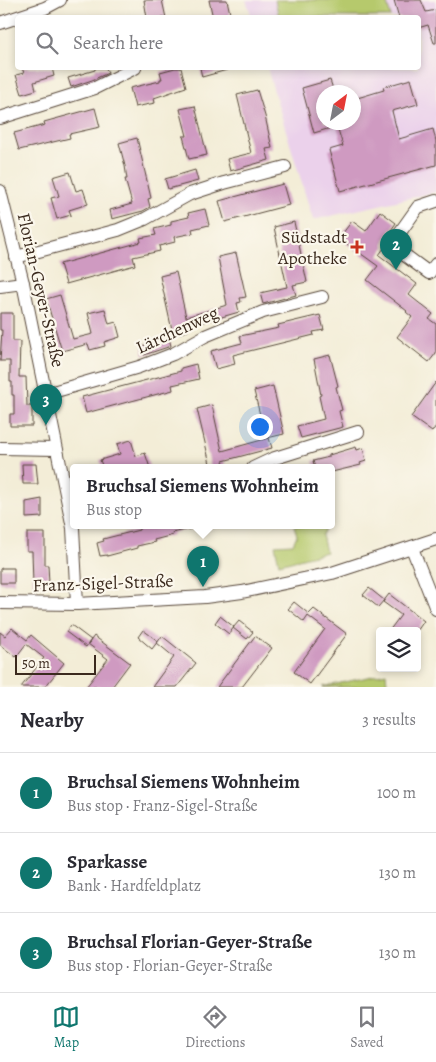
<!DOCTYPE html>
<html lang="en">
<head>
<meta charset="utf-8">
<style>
	:root { --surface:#fff; --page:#f2f2f3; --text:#2b2b33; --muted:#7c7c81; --line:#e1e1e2; --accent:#0f766e }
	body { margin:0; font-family:Alegreya,serif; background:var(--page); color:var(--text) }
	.controls { position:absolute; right:15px; bottom:15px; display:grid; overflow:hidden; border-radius:5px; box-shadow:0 2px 8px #0003 }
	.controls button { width:45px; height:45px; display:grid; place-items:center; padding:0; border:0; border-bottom:1px solid var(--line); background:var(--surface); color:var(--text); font:25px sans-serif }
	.compass { position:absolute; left:316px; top:85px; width:45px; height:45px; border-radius:50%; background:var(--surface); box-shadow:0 2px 8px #0003; rotate:32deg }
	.scale { position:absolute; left:15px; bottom:12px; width:81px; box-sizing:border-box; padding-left:5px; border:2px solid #3b2a1e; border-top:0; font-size:14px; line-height:18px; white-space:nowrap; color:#3b2a1e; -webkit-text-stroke:4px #fbf7ec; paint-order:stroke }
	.you { position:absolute; left:259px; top:426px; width:18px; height:18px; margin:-12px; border:4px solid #fff; border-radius:50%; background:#1a73e8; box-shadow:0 0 0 8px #1a73e833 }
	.badge { display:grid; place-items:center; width:32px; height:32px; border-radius:50%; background:var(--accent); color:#fff; font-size:16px; font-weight:700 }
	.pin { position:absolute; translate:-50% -41px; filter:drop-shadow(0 1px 2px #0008) }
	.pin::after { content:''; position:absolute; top:26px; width:18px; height:15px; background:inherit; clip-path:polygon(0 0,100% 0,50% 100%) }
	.popup { position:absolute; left:70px; top:464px; width:265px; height:65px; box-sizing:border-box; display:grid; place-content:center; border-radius:5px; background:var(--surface); filter:drop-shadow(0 1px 4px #0005); font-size:16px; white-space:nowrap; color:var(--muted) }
	.popup b { font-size:19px; color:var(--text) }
	.popup::after { content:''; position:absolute; left:50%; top:100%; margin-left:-10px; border:10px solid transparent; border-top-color:var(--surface) }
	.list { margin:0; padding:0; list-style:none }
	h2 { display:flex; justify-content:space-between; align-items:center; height:65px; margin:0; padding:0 20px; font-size:21px }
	h2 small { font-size:16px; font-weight:400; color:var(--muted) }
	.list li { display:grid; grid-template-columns:32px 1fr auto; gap:15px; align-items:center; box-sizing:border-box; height:80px; padding:0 20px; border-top:1px solid var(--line) }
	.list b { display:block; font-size:19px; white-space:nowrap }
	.list p { margin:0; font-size:16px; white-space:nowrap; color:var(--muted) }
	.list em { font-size:16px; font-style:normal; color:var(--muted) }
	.icon { flex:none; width:28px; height:28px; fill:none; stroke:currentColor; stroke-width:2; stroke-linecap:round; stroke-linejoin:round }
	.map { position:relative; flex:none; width:436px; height:687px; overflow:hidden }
	.search { position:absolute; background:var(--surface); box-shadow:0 2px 8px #0003; left:15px; right:15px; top:15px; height:55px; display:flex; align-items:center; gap:12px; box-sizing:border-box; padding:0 18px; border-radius:5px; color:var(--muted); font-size:19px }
	.sheet { height:305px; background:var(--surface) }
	nav { display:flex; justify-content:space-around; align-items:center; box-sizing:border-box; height:70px; border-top:1px solid var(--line); background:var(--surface); font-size:14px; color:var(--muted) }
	nav a { display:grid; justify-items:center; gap:2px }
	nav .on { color:var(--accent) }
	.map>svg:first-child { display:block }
	.built { fill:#ebd1eb; fill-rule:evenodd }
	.green { fill:#b6c96c; stroke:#787a45 }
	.building { fill:#cf9ac1 }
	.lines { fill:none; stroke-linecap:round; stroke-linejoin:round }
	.minor-casing { stroke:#57473a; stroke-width:14 }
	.minor { stroke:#fff; stroke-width:12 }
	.poi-dot { fill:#c8321e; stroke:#fbf7ec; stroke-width:2 }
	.labels { text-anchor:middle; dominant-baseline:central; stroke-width:4.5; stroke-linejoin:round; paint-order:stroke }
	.poi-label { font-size:18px; fill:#3b2a1e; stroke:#fbf7ec; text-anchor:end }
	.street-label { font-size:18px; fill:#3b2a1e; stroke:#fbf7ec }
</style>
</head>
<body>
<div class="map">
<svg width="436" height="687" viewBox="0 0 436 687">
	<rect width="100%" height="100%" fill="#fbf7ec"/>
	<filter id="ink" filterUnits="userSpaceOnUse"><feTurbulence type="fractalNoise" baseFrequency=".02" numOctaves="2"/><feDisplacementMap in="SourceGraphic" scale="10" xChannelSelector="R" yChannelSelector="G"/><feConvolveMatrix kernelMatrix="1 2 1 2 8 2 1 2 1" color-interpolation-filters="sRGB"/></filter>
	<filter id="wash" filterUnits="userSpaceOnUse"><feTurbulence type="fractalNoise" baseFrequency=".0096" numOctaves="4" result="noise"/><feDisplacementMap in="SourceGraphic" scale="20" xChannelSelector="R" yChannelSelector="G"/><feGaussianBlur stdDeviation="1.12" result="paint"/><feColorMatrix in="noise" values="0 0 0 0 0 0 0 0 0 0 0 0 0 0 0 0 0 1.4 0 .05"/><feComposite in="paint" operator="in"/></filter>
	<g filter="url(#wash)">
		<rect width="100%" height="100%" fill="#f3edd7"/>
		<path class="built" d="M246,0H436V192L313,220L267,68H418V18L252,17ZM324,92H354V122H324Z"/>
		<g class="green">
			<path d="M275,0H386L391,17H279Z"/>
			<path d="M294,526H327L322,535L326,552L279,564L275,545L293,544L297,535Z"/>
			<path d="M386,673L387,684L373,687H323Z"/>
		</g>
		<g id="blocks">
			<g class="building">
				<path d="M144,0H162L166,18H147Z"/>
				<path d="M209,0H227L231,18H213Z"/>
				<path d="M394,0H421L426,12L436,10V43H434L428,25L418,28V18H399Z"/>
				<path d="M22,68H52L54,76L34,82L36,90L22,94L16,75L24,73Z"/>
				<path d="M95,68H106L108,73L92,80L71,87L68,78L95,70Z"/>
				<path d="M175,68H181L186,87L154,98L155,103L135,107L130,88L160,81V79H162L160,72Z"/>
				<path d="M200,68H227V70L202,77Z"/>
				<path d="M411,79L418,104L392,111L399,139L433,129L436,141V165L340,191L329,150L343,146L337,126L314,133L302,88L330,80L334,92H324V122H354V99L384,90L383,87Z"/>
				<path d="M257,90L265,116L272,148L266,149L269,160L230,171L227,159L251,153L237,95Z"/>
				<path d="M195,106L207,155L189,159L183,136H187L180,109Z"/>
				<path d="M95,108L100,127L69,134L70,138L19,150L14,133L45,125L44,122Z"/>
				<path d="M137,138L151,198L148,199L150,207L143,211L112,219L110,210L132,204L125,179H127L125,166L119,143Z"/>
				<path d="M195,170L198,181L168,189L165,179Z"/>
				<path d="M70,172L76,191L83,189L88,204L69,210L71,215L57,219L51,198L59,196L53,177Z"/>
				<path d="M283,184L289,205L225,222L219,201Z"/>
				<path d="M205,209L209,225L192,229L193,233L174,237L175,242L159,246L160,251L133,257L135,265L66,284L60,264L141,242L140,238L156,235L154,229L171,225V221L189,217L188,213Z"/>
				<path d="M380,211L396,223L384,240V248L379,255L417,284L409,295L433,314L429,319L436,324V353L429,362L397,337L412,317L406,312L407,311L367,280L378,266L339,238L352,221L366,231Z"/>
				<path d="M294,222L307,282L293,285L296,295L263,304L260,293L287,287L274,227Z"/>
				<path d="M236,253L246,297L240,298L241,302L237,303L239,312L187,327L188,331L173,335L160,276L176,272L186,317L227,305L218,257Z"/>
				<path d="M60,295L73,339L93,334L88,313L105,309L109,324L116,322L120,337L104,342L105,346L90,350L88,344L62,351L46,299Z"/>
				<path d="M0,313H13V341H20L19,377H26L27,406H32V426H10V414H14V395H12V382H10V361H0L2,330H0Z"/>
				<path d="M320,315L324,330L313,332L314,335L233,355L235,364L216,369L211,351L242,343L240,336L279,328L278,325Z"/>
				<path d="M169,338L171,346L144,355L142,346Z"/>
				<path d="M330,355L338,386L336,387L342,410L339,411L343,427L301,438L297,426L324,419L319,396L321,395L314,359Z"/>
				<path d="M196,364L199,379L172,385L173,390L86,413L82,397L181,371V368Z"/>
				<path d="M436,382V426L432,432L411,417Z"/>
				<path d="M273,386L284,434L263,439L260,427H263L254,391Z"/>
				<path d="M212,405L222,451L269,438L272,448L223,461L226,468H211L197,409Z"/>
				<path d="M131,440L136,456L145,453L150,468H103L100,460L120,454L117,444Z"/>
				<path d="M356,447L357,450L363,448L366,461L360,463L361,465L332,472V468H315L313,461L329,457V455Z"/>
				<path d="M22,464H36L38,484H23Z"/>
				<path d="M42,499V517L26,518V502Z"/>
				<path d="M149,526H189L190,529L172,533L173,535L154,540L155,542L137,546V548L107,556V555L100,556L97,543L104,541L103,539L139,530V528Z"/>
				<path d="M27,533H45V565H48L49,583L33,584L32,551H27Z"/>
				<path d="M2,568H14V583H0V569Z"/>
				<path d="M369,588L384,600L378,607L363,595Z"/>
				<path d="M389,594L424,621L417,631H389L401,615L383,602Z"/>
				<path d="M294,602L309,614L314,609L347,634L310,684L294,672L325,629L308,616L304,622L288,609Z"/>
				<path d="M220,616L234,627L229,634L215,623Z"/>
				<path d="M239,621L253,632L247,639L233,628Z"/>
				<path d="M71,625L91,640L86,647L66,632Z"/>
				<path d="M12,628L27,640L31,635L64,663L45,687H21L44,658L26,644L16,657L0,645V632L5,636Z"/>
				<path d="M143,630L158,641L152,649L138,637Z"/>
				<path d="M94,636L130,663L112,687H86L108,659L88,644Z"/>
				<path d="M162,636L196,663L177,687H152L174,657L157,643Z"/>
				<path d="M255,636L272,648L242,687H217Z"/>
			</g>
		</g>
	</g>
	<g filter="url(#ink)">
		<use href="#blocks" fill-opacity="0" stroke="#57473a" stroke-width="1"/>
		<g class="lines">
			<g class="minor-casing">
				<g id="minor">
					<path d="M0,23L45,8L60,0"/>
					<path d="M0,118L95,88L135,68"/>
					<path d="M0,191L23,283L73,528L77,604"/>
					<path d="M436,201L418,207L391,245L429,273L436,264"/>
					<path d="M16,257L118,230L145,219L190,194L224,183L285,167"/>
					<path d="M0,286L23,283"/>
					<path d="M46,394L139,367L173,354L205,336L263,312L322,297"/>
					<path d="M0,448L56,449"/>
					<path d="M253,468L272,459L358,432"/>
					<path d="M412,548L436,609"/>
					<path d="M0,603L77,604L205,597L242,592L332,573L436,539"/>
				</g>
			</g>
			<use href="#minor" class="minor"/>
		</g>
	</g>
	<path class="poi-dot" d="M354.5 239.5h5v5h5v5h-5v5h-5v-5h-5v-5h5z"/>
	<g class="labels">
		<g class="poi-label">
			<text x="347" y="237">Südstadt<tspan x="347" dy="21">Apotheke</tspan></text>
		</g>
		<g class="street-label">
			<text transform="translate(41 290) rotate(77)">Florian-Geyer-Straße</text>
			<text transform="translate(177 330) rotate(-25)">Lärchenweg</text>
			<text transform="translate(103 583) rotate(-2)">Franz-Sigel-Straße</text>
		</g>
	</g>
</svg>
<div class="controls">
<button><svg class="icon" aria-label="layers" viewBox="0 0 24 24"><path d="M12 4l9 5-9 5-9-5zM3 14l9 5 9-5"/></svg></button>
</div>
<svg class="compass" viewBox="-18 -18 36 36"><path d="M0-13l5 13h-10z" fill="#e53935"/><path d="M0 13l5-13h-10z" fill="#7c7c81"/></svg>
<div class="scale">50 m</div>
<div class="you"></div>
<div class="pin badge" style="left:203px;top:587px">1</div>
<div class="popup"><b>Bruchsal Siemens Wohnheim</b>Bus stop</div>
<div class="pin badge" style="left:396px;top:270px">2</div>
<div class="pin badge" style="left:46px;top:425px">3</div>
<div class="search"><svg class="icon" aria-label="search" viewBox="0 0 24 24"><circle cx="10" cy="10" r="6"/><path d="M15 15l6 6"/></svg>Search here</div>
</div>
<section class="sheet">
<h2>Nearby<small>3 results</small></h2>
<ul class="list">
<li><span class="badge">1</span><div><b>Bruchsal Siemens Wohnheim</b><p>Bus stop · Franz-Sigel-Straße</p></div><em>100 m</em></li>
<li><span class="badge">2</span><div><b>Sparkasse</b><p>Bank · Hardfeldplatz</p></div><em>130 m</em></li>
<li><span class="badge">3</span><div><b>Bruchsal Florian-Geyer-Straße</b><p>Bus stop · Florian-Geyer-Straße</p></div><em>130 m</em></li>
</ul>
</section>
<nav>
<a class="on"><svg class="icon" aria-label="map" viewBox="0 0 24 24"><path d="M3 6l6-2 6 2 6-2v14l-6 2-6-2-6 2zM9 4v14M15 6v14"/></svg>Map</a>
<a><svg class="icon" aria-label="directions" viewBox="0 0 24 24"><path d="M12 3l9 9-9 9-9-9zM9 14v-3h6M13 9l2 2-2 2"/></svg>Directions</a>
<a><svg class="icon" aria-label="saved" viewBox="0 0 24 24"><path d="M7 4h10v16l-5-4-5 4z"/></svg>Saved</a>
</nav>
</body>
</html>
